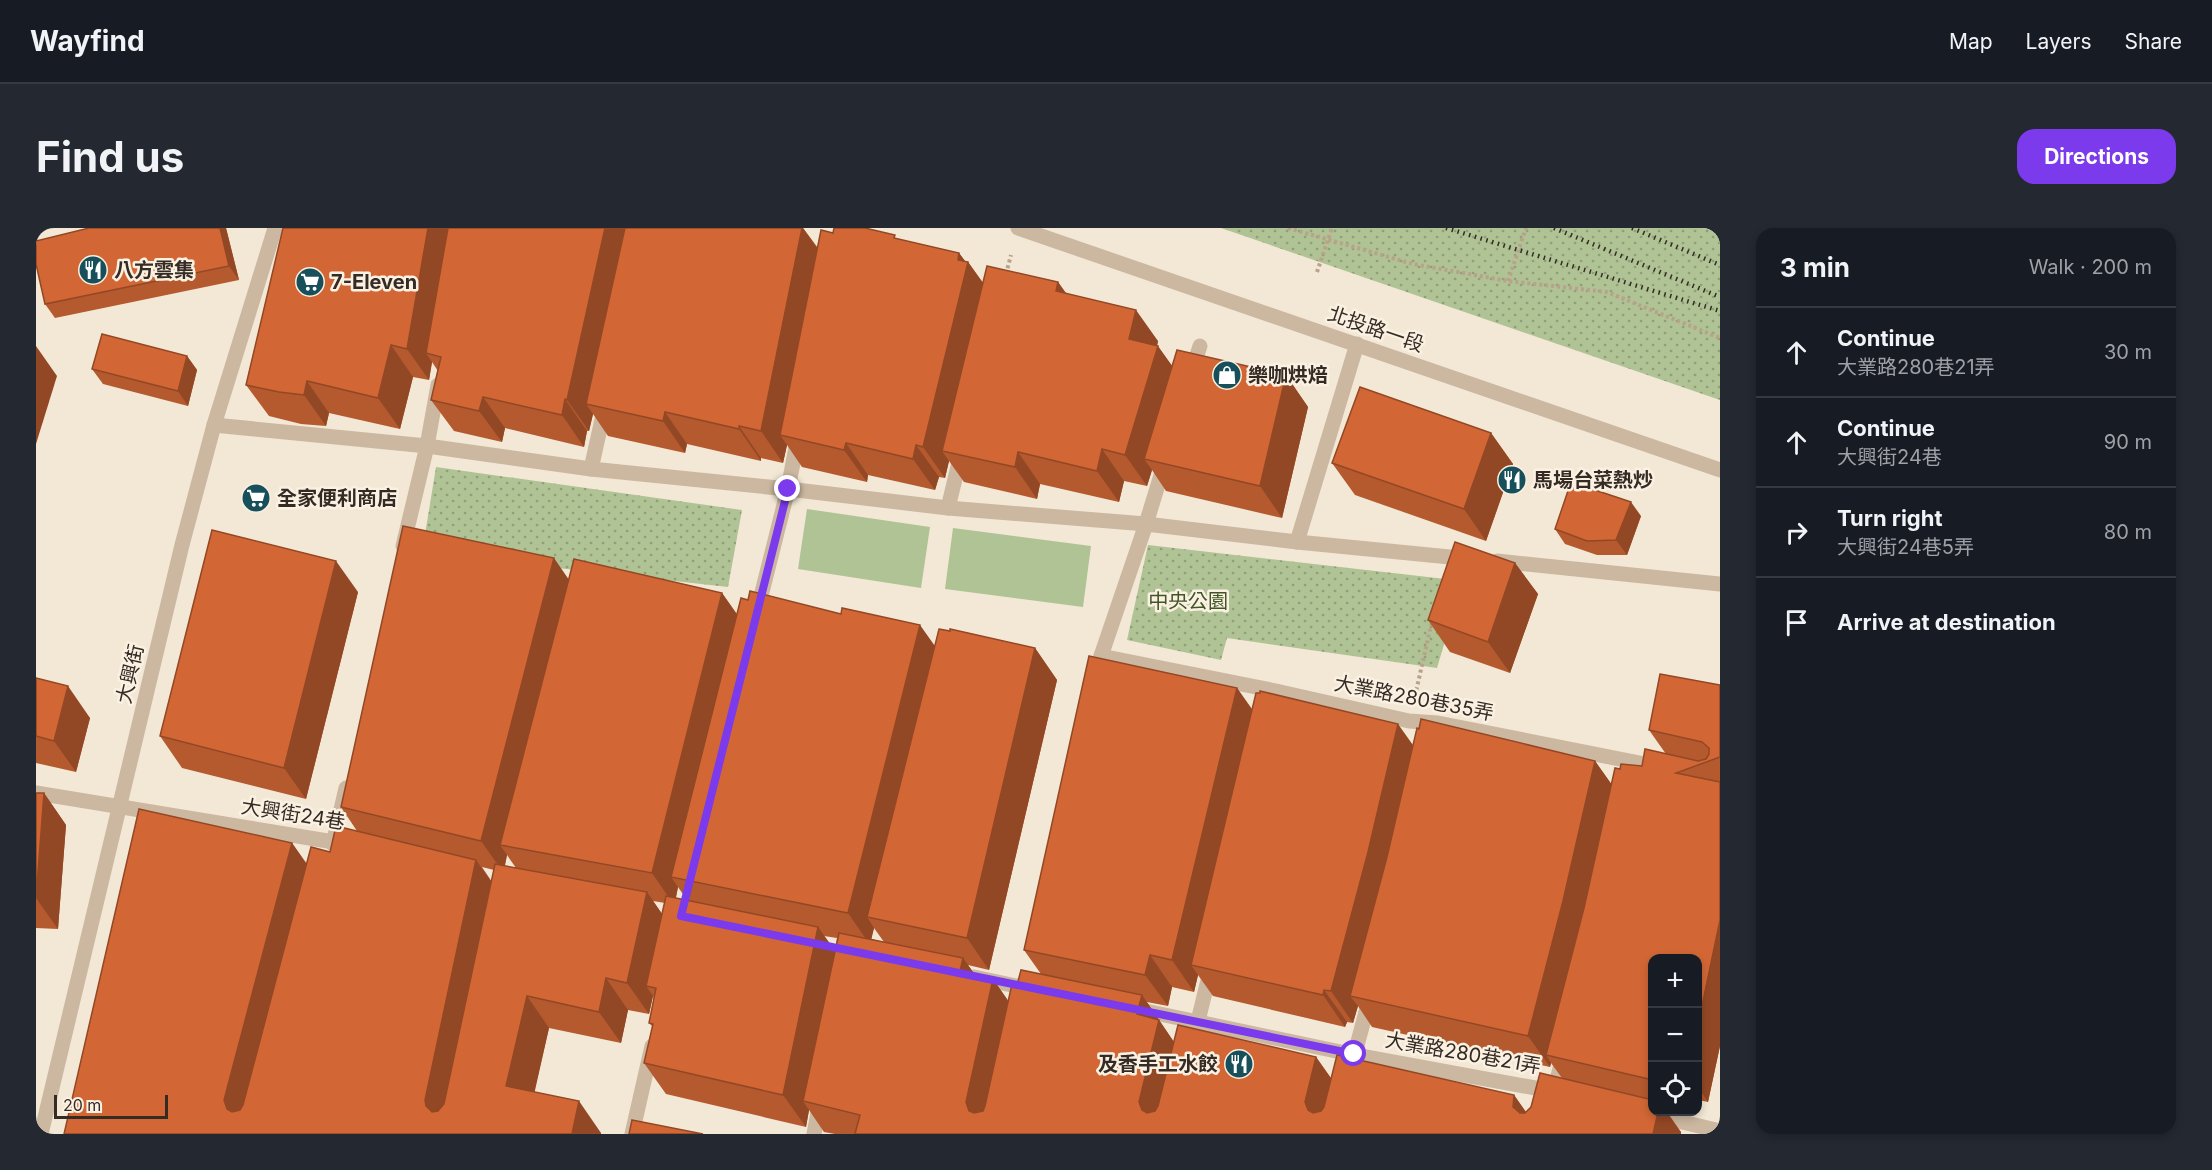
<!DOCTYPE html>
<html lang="en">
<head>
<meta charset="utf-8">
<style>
	:root { --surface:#171b24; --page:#242831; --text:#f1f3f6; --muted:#9ea1a6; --line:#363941; --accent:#7c3aed }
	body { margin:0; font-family:Inter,"Noto Sans TC",sans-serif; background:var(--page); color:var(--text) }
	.controls { position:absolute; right:18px; bottom:18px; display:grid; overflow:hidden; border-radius:12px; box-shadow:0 3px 9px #0003 }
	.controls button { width:54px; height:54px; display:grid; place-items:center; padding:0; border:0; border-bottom:2px solid var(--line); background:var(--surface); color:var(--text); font:30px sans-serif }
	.scale { position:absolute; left:18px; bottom:15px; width:114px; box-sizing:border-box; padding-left:6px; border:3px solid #352b25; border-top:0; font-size:16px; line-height:21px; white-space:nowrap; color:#352b25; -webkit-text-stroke:4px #fbf1e2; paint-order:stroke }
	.stop { position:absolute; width:18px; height:18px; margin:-14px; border:4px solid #7c3aed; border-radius:50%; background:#fff }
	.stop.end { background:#7c3aed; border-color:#fff; box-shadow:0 2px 6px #0008 }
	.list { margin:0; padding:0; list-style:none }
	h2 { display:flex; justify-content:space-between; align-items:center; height:78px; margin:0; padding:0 24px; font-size:26px }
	h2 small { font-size:20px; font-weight:400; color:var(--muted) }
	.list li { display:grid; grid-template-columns:39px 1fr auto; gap:18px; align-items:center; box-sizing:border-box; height:90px; padding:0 24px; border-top:2px solid var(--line) }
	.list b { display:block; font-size:22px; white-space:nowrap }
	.list p { margin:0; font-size:20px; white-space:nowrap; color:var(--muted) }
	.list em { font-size:20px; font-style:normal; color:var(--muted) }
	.icon { flex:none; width:33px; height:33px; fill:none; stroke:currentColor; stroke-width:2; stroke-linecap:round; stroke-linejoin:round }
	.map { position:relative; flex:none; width:1684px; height:906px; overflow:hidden; border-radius:18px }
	header { display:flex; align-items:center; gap:36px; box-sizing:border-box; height:84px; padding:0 30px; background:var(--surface); border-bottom:2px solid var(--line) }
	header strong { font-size:28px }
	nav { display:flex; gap:33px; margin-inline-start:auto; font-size:21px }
	.intro { display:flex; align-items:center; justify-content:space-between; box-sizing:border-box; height:144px; padding:0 36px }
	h1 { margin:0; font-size:42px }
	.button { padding:15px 27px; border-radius:18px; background:var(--accent); color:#fff; font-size:21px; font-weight:700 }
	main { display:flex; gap:36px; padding:0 36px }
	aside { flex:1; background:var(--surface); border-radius:18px; box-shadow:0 3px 9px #0003 }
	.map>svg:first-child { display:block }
	.grass { fill:#b0c395 }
	.park { fill:url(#park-dots) }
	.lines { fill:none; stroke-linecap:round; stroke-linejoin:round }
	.path { stroke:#b8a28b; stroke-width:4; stroke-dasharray:3 3; stroke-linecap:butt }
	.service { stroke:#ccb8a1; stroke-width:15 }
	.pedestrian { stroke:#ccb8a1; stroke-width:15 }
	.minor { stroke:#ccb8a1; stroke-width:15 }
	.tertiary { stroke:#ccb8a1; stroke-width:15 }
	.rail { stroke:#352b25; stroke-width:4.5; stroke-dasharray:1.5 4.5; stroke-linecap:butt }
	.wall { fill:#b5592e; fill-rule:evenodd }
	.shaded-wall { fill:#934825 }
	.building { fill:#d26735; stroke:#934825; stroke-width:1.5 }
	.route { stroke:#7c3aed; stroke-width:8 }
	.labels { text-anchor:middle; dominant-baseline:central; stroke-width:5; stroke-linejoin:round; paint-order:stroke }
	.poi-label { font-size:20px; font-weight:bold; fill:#352b25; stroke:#fbf1e2; text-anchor:start }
	.street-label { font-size:20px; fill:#352b25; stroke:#fbf1e2 }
	.park-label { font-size:20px; fill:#405626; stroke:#fbf1e2 }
</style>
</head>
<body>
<header>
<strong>Wayfind</strong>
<nav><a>Map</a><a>Layers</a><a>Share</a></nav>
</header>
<div class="intro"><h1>Find us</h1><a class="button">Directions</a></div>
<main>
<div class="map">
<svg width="1684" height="906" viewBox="0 0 1684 906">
	<defs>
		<pattern id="park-dots" width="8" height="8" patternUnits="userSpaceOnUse" patternTransform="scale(1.5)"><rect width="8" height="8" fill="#b0c395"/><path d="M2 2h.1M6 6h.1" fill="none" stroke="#909f79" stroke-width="1.8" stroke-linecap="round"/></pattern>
	</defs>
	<rect width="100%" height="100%" fill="#f3e8d6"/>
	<g class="grass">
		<path d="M771,281L894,299L885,360L762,341Z"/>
		<path d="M917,300L1055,318L1047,379L909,361Z"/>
	</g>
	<g class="park">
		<path d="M1185,0H1684V172Z"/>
		<path d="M400,239L706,282L692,359L386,325Z"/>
		<path d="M1112,317L1427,353L1401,440L1191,410L1185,432L1091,412Z"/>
	</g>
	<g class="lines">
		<g class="path">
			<path d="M1252,0L1377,36L1472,53L1571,64L1684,110"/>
			<path d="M1281,44L1296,0"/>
			<path d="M970,46L975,27"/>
			<path d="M1472,53L1490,0"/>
			<path d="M1379,468L1396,393"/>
		</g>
		<g class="service">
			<path d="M1155,145L1164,118"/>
			<path d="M178,197L391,218L555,241L752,261L912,280L1110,296L1261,314L1434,331"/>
			<path d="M555,241L569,178"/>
			<path d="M912,280L925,226"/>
			<path d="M367,318L391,218L402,157"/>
			<path d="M1461,333L1684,356"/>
			<path d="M721,384L752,261L762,209"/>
			<path d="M1065,428L1240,463L1373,493L1402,495L1624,539"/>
			<path d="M1061,449L1065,428L1110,296L1129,234"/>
			<path d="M0,565L316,617"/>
			<path d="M297,616L310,560"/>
			<path d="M938,749L994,761"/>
			<path d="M1100,781L1319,827L1521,864"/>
			<path d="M1160,801L1175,740"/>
			<path d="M1316,836L1334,769"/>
			<path d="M1617,887L1684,903"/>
			<path d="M596,906L616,818"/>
			<path d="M778,906L784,874"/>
			<path d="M1507,906L1528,825"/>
		</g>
		<path class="pedestrian" d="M1261,314L1321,116"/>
		<path class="minor" d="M5,906L146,317L178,197L239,0"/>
		<path class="tertiary" d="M982,0L1684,242"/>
		<g class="rail">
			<path d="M1410,0L1684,83"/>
			<path d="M1518,0L1684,69"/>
			<path d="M1596,0L1684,37"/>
		</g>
	</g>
	<g class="wall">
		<path d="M53,0H190L203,52L19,90L9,76Z"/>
		<path d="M247,0H767L782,20L797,5L861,11L923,25L929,33L932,34L947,55L1022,54L1030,65L1122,113L1121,118L1136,138L1250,147L1272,179L1246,290L1130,263L1116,242L1111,258L1088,253L1083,274L1004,256L1001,271L928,254L913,233L909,250L903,249L899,262L832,247L831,254L766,239L751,217L747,235L725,230V233L651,216L649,225L572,208L557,186L553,203H551L548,219L469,200L466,214L418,203L395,172L402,143L396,134L393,152L377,149L364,201L293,185L290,198L265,196L233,188L210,157Z"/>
		<path d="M151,128L161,142L152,178L67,156L56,141Z"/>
		<path d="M1455,205L1477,236L1450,313L1319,267L1296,235Z"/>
		<path d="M1605,288L1591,327H1561L1529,316L1519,301Z"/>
		<path d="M1479,335L1502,366L1474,445L1414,424L1392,392Z"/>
		<path d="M533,351L686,365L701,386L899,418L999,420L1021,452L953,742L932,737L939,747L957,751L972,773L981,757L1005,746L988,722L1201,460L1216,481L1377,517L1559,533L1576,557L1584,541L1606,538L1630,526L1613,502L1684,457V818L1672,874L1662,872V730H1617V884L1645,904V906H799L788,904L773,882L770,899L630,866L608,835L617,799L613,795L618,770L617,768L613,786L592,782L585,815L513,800L498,864L565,905L28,906L256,615L271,636L294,624L321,603L305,579ZM471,627L480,640L469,638ZM446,639L458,642L456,654ZM642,659L651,672L640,670ZM617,673L629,675L626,686ZM838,700L848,714L835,711ZM788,708L801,710L799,723ZM1162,747L1177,768L1309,799L1311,794L1317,795L1322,778L1336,799L1514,839L1515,835L1526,850L1490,884L1478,867L1295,850L1280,829L1138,814L1111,774L1132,778L1136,759L1158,764Z"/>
		<path d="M322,364L270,571L146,540L124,508Z"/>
		<path d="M0,450L54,490L40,544L0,535Z"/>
		<path d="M0,565H8L30,597L22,701L0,700Z"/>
	</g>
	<g class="shaded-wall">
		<path d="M184,0H190L203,52L193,38Z"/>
		<path d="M392,0H413L390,125L396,134L393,152L371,121Z"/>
		<path d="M569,0H595L550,176L557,186L553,203L531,172Z"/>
		<path d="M766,0H767L788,30L744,207L751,217L747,235L725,203Z"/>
		<path d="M923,25L932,37V34L955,66L906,223L913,233L909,250L887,219Z"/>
		<path d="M1022,54L1044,86L1020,63Z"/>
		<path d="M1100,82L1122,113L1117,136L1122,118L1144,149L1108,231L1116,242L1111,258L1089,227L1093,111Z"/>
		<path d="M355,117L377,149L364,201L342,170Z"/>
		<path d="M0,118L21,148L0,216Z"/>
		<path d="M151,128L161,142L152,178L142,163Z"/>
		<path d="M1250,147L1272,179L1246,290L1224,258Z"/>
		<path d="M271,153L293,185L290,198L268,167Z"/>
		<path d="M447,169L469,200L466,214L443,183Z"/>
		<path d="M529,171L551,203L548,219L526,187Z"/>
		<path d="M629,184L651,216L649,225L627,193Z"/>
		<path d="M703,198L725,230V233L703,201Z"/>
		<path d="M1455,205L1477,236L1450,313L1428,281Z"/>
		<path d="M810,215L832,247L831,254L808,222Z"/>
		<path d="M880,217L903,249L899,262L877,231Z"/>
		<path d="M1066,221L1088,253L1083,274L1061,243Z"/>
		<path d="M982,224L1004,256L1001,271L979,239Z"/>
		<path d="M1595,274L1605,288L1591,327L1580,312Z"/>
		<path d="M518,330L540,362L464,617L471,627L467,644L445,613Z"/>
		<path d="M300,333L322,364L270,571L248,540Z"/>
		<path d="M1479,335L1502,366L1474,445L1452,414Z"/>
		<path d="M686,365L708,397L635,649L642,659L638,677L616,645Z"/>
		<path d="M884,397L906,428L831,689L838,700L834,717L812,685Z"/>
		<path d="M999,420L1021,452L953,742L931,710Z"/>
		<path d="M32,458L54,490L40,544L18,513Z"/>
		<path d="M1201,460L1223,492L1155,737L1162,747L1158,764L1136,732Z"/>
		<path d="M1362,496L1384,527L1314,768L1322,778L1317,795L1295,763Z"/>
		<path d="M1559,533L1581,564L1510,827L1515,835L1514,839L1492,808Z"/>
		<path d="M8,565L30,597L22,701L0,670Z"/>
		<path d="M256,615L278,647L211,904L191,881L188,872Z"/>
		<path d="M440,632L462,663L411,904L390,878L389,872Z"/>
		<path d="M611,664L633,696L610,758L617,768L613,786L591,755Z"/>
		<path d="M1684,692V818L1672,874L1662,859V797Z"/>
		<path d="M782,699L805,731L767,873L773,882L770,899L747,867Z"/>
		<path d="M1114,727L1136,759L1132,778L1109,747Z"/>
		<path d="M927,730L949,761L924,743Z"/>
		<path d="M570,750L592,782L585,815L563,784Z"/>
		<path d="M957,751L978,781L952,906L933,883L930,874Z"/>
		<path d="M1288,762L1311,794L1309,799L1287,767Z"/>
		<path d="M1106,767L1144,823L1125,904L1106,882L1103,874L1101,786Z"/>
		<path d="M491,768L513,800L493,889L470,858Z"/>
		<path d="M1280,829L1301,859L1291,906L1272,882L1269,874Z"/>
		<path d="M1478,867L1499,897L1477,879Z"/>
		<path d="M543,873L565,905V906H536Z"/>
		<path d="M1622,884H1631L1645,904V906H1617Z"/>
	</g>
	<g class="building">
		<path d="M53,0H184L193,38L9,76L0,36V13Z"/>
		<path d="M247,0H392L371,121L355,117L342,170L271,153L268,167L243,164L210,157Z"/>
		<path d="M412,0H569L531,172L529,171L526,187L447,169L443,183L395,172L405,129L390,125Z"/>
		<path d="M589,0H766L725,203L703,198V201L629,184L627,193L550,176Z"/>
		<path d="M798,0H829L859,7L858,10L923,25L922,32L932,34L887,219L880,217L877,231L810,215L808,222L744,207L785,2L797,5Z"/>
		<path d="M951,38L1022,54L1020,63L1100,82L1093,111L1122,118L1089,227L1066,221L1061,243L982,224L979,239L906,223Z"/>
		<path d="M66,106L151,128L142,163L56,141Z"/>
		<path d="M1141,122L1250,147L1224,258L1108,231Z"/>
		<path d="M1324,159L1455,205L1428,281L1296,235Z"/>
		<path d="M1535,254L1595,274L1580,312L1551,313L1519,301Z"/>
		<path d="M367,298L518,330L445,613L305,579Z"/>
		<path d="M176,302L300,333L248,540L124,508Z"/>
		<path d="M1419,314L1479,335L1452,414L1392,392Z"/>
		<path d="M538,331L686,365L616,645L464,617Z"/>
		<path d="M714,363L805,386L806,380L884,397L812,685L635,649L705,370L712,372Z"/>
		<path d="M903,401L914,403V401L999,420L931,710L831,689Z"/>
		<path d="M1053,428L1201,460L1136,732L1114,727L1109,747L988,722Z"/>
		<path d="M1624,446L1684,457V529L1640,545L1684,554V692L1662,797V730H1617V852L1510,827L1548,680L1579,540L1584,541L1585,536L1606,538L1609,521L1662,533L1670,531L1673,526V520L1666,514L1613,502Z"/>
		<path d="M0,450L32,458L18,513L0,508Z"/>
		<path d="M1224,463L1362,496L1332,624L1295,763L1288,762L1287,767L1155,737L1220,465H1224Z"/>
		<path d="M1385,491L1559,533L1527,673L1492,808L1314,768L1351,629L1381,500L1383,501Z"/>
		<path d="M0,565H8L0,670Z"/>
		<path d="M103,581L256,615L188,872L191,881L196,884L204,882L207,877L275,619L294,624L300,598L440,632L389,872L390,878L396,884L402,883L408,876L459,636L611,664L591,755L570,750L563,784L491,768L470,858L543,873L536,906H28Z"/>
		<path d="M630,668L782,699L747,867L608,835L617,796L613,795L620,760L610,758Z"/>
		<path d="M803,705L927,730L924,743L957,751L930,874L933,883L938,885L947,883L949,878L976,756L981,757L985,742L1106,767L1101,786L1123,792L1103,874L1106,882L1111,885L1119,883L1122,878L1142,797L1280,829L1269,874L1272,882L1277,885L1285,883L1288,879L1301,827L1478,867L1477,879L1484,885H1489L1495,879L1504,845L1617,872V884H1622L1617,906H819L824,887L767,873Z"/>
		<path d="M596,892L667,906H593Z"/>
	</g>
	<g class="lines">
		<path class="route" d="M752,261L645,688L1318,826"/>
	</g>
	<defs>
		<g id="restaurant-disc" transform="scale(1.5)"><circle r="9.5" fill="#17505a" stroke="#fbf1e2"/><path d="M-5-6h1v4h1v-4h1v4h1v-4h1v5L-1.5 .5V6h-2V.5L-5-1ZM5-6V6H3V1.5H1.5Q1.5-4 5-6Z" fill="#fff"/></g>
		<g id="supermarket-disc" transform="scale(1.5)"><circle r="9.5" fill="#17505a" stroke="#fbf1e2"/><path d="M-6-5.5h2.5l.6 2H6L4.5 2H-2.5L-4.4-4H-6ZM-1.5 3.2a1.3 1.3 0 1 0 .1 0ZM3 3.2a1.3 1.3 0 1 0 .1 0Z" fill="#fff"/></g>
		<g id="shop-disc" transform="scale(1.5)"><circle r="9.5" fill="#17505a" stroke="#fbf1e2"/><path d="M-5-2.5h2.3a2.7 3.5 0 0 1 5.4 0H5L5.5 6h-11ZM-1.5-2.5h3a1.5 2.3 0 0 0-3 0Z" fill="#fff"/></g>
	</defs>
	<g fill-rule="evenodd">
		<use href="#restaurant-disc" x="57" y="42"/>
		<use href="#supermarket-disc" x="274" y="54"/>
		<use href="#shop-disc" x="1191" y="147"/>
		<use href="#restaurant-disc" x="1476" y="252"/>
		<use href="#supermarket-disc" x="220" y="270"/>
		<use href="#restaurant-disc" x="1203" y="836"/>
	</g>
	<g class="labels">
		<g class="poi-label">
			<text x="78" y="42">八方雲集</text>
			<text x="295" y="54">7-Eleven</text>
			<text x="1212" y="147">樂咖烘焙</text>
			<text x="1497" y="252">馬場台菜熱炒</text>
			<text x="241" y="270">全家便利商店</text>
			<text x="1182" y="836" text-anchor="end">及香手工水餃</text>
		</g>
		<g class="street-label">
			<text transform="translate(1340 101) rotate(19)">北投路一段</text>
			<text transform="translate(94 446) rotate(-77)">大興街</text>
			<text transform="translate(1378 470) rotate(11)">大業路280巷35弄</text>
			<text transform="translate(257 586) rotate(9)">大興街24巷</text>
			<text transform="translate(1427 825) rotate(10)">大業路280巷21弄</text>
		</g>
		<g class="park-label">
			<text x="1152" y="373">中央公園</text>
		</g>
	</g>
</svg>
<div class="controls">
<button>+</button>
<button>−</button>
<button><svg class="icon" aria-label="locate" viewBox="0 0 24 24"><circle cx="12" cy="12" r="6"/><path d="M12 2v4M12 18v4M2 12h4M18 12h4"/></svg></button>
</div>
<div class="scale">20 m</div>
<div class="stop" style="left:1318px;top:826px"></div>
<div class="stop end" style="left:752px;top:261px"></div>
</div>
<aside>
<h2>3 min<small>Walk · 200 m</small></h2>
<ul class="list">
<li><svg class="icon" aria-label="ahead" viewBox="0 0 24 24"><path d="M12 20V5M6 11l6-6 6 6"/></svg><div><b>Continue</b><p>大業路280巷21弄</p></div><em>30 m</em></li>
<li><svg class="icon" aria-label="ahead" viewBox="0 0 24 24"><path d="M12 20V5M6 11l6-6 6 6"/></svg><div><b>Continue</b><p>大興街24巷</p></div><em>90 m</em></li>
<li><svg class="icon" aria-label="right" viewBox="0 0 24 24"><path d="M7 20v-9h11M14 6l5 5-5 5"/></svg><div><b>Turn right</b><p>大興街24巷5弄</p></div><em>80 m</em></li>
<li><svg class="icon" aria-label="arrive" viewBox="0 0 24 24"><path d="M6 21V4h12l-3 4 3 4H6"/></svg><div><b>Arrive at destination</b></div></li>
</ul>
</aside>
</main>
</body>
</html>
